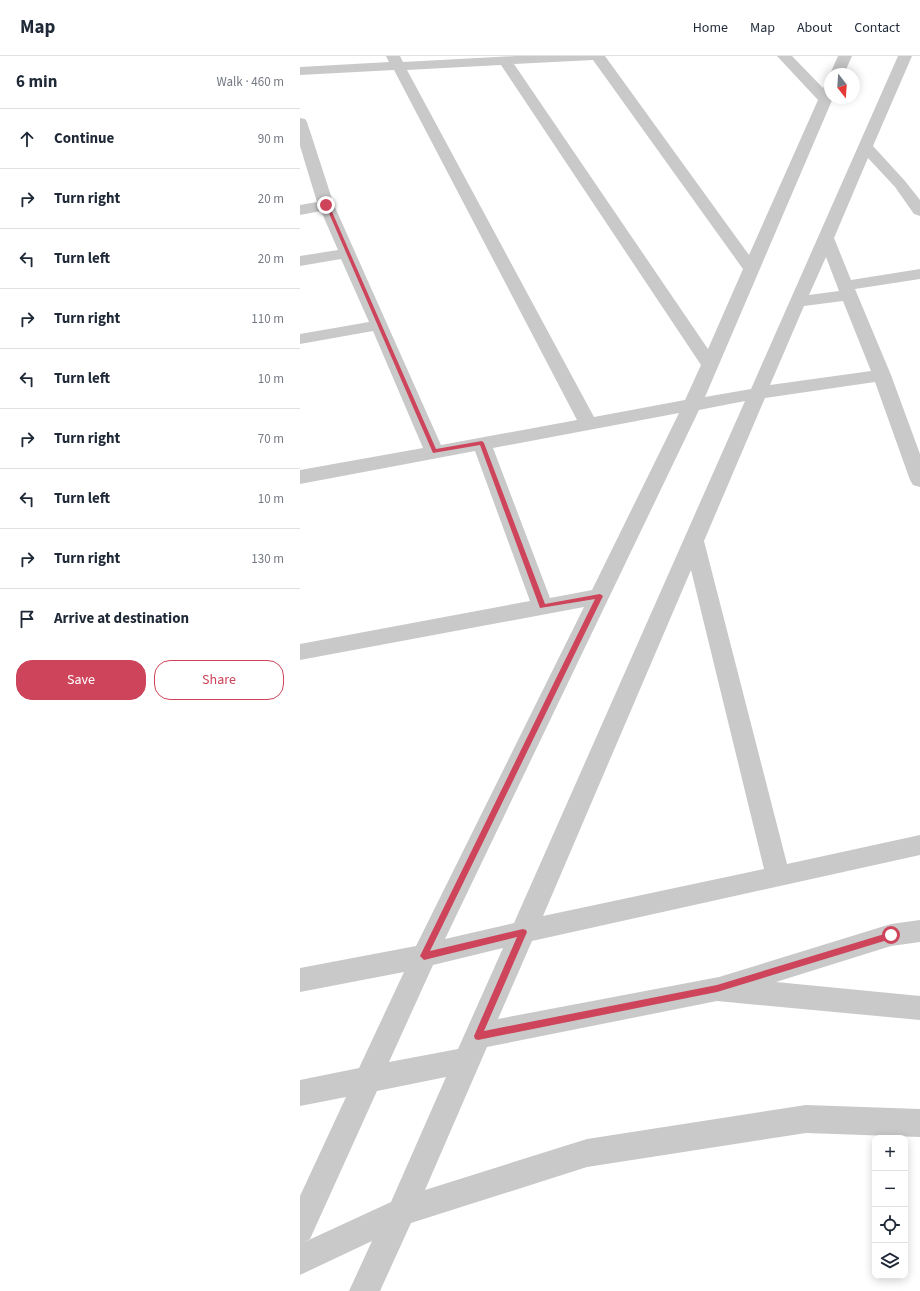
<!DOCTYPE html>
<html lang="en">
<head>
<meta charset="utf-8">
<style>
	:root { --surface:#fff; --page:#f6f6f7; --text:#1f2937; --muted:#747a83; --line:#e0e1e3; --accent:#ce445b }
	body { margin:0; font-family:"Source Sans 3",sans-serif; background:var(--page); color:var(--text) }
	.controls { position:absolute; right:12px; bottom:12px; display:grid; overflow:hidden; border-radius:8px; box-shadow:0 2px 10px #0003 }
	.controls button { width:36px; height:36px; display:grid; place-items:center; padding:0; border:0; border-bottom:1px solid var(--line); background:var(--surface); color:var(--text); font:20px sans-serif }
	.compass { position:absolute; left:524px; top:12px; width:36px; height:36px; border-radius:50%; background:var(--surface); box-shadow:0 2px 10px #0003; rotate:163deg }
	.stop { position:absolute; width:12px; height:12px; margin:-9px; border:3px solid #ce445b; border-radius:50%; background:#fff }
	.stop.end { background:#ce445b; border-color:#fff; box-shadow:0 1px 4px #0008 }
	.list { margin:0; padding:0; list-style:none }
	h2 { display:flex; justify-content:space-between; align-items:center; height:52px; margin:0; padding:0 16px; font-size:17px }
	h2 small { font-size:13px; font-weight:400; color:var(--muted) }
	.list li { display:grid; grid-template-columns:26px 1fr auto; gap:12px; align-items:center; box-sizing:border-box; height:60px; padding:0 16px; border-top:1px solid var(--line) }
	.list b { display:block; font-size:15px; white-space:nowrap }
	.list em { font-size:13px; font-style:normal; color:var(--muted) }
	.actions { display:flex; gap:8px; padding:12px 16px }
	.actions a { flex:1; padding:9px 0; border:1px solid var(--accent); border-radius:16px; text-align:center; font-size:14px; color:var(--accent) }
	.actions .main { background:var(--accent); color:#fff }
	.icon { flex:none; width:22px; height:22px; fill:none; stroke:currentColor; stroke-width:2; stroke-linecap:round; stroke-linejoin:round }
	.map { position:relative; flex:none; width:620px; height:1235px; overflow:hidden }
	header { display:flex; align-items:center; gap:24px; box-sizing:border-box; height:56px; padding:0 20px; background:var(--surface); border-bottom:1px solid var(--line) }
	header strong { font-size:19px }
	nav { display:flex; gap:22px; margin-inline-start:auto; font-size:14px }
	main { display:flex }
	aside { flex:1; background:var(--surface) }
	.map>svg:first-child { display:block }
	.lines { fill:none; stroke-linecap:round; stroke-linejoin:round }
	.minor { fill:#c9c9c9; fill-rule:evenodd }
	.route { fill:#ce445b }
</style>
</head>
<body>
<header>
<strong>Map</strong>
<nav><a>Home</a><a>Map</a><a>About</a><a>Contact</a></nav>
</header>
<main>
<aside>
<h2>6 min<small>Walk · 460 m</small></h2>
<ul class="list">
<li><svg class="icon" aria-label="ahead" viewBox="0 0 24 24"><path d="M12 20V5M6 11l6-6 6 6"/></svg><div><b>Continue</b></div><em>90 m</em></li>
<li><svg class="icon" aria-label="right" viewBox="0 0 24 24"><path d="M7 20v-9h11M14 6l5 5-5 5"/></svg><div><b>Turn right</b></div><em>20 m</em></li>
<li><svg class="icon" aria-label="left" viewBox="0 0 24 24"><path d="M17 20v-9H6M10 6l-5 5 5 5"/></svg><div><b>Turn left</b></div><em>20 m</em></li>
<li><svg class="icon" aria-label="right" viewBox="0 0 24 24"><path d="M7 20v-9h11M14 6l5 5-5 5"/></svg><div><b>Turn right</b></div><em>110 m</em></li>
<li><svg class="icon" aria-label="left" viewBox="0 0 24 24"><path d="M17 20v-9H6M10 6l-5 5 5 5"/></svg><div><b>Turn left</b></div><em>10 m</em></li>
<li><svg class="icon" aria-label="right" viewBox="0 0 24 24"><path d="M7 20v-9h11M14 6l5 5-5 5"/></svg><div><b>Turn right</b></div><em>70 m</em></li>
<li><svg class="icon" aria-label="left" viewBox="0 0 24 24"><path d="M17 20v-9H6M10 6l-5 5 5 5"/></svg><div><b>Turn left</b></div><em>10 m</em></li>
<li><svg class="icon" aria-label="right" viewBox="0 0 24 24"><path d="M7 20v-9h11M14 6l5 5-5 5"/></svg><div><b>Turn right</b></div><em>130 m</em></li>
<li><svg class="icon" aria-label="arrive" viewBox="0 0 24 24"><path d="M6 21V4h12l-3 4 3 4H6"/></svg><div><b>Arrive at destination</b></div></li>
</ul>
<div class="actions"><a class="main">Save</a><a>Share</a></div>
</aside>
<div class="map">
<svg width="620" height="1235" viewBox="0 0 620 1235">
	<rect width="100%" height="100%" fill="#fff"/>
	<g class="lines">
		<g class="minor">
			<path d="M86,0H100L103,6L216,0H305L449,199L518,44L477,0H492L523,32L525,29L530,28V42H533L405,341L451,333L598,0H612L573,90L605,125L620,144V160L614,158L595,131L568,102L534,182L551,224L620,213V223L555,233L591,319L620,398V431L613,429L610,424L575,326L465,342L404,485L487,808L620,779V799L232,885L198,963L419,921L591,868L620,864V886L591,890L476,926L620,940V964L417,945L187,991L125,1134L287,1083L506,1049L620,1053V1081L506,1077L287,1111L111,1167L80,1235H49L72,1185L0,1219V1188L91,1146L146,1021L77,1035L10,1183L0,1188V1140L46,1041L0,1050V1024L59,1012L104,916L0,936V912L116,890L284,551L0,604V588L230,545L175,395L0,428V414L123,392L73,275L0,288V278L69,266L41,203L0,210V200L38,194L21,155L0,159V149L17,146L0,90V62L5,63L7,66L34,149L141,389L277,364L94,14L0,19V11L89,6ZM293,4L443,213L408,293L214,8ZM201,9L401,309L385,344L294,361L107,14ZM526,201L539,235L509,239ZM543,245L571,315L470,329L504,250ZM445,345L214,867L145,883L399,354ZM379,357L292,534L250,542L193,392ZM391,514L464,813L243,860ZM203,892L158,993L89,1006L133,909Z"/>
			<path d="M538,0H552L544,18H530Z"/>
		</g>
	</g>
	<path class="route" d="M25,148L29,149L136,393L182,385L184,387L245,548L300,538L303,540L130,895L223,873L226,874L227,876L184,975L417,929L591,876L594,877V882L417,936L178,984L175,983L174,980L217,881L124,904L120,900L295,543L240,552L180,389L133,397Z"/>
</svg>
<div class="controls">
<button>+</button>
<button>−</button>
<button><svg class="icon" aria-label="locate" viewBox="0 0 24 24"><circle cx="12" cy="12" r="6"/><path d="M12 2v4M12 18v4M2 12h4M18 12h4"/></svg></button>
<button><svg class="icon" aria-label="layers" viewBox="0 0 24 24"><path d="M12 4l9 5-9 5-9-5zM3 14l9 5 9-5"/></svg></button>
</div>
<svg class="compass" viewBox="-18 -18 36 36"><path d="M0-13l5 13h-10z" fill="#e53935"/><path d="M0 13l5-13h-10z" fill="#747a83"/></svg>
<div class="stop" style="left:591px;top:879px"></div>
<div class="stop end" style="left:26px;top:149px"></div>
</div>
</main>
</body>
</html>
